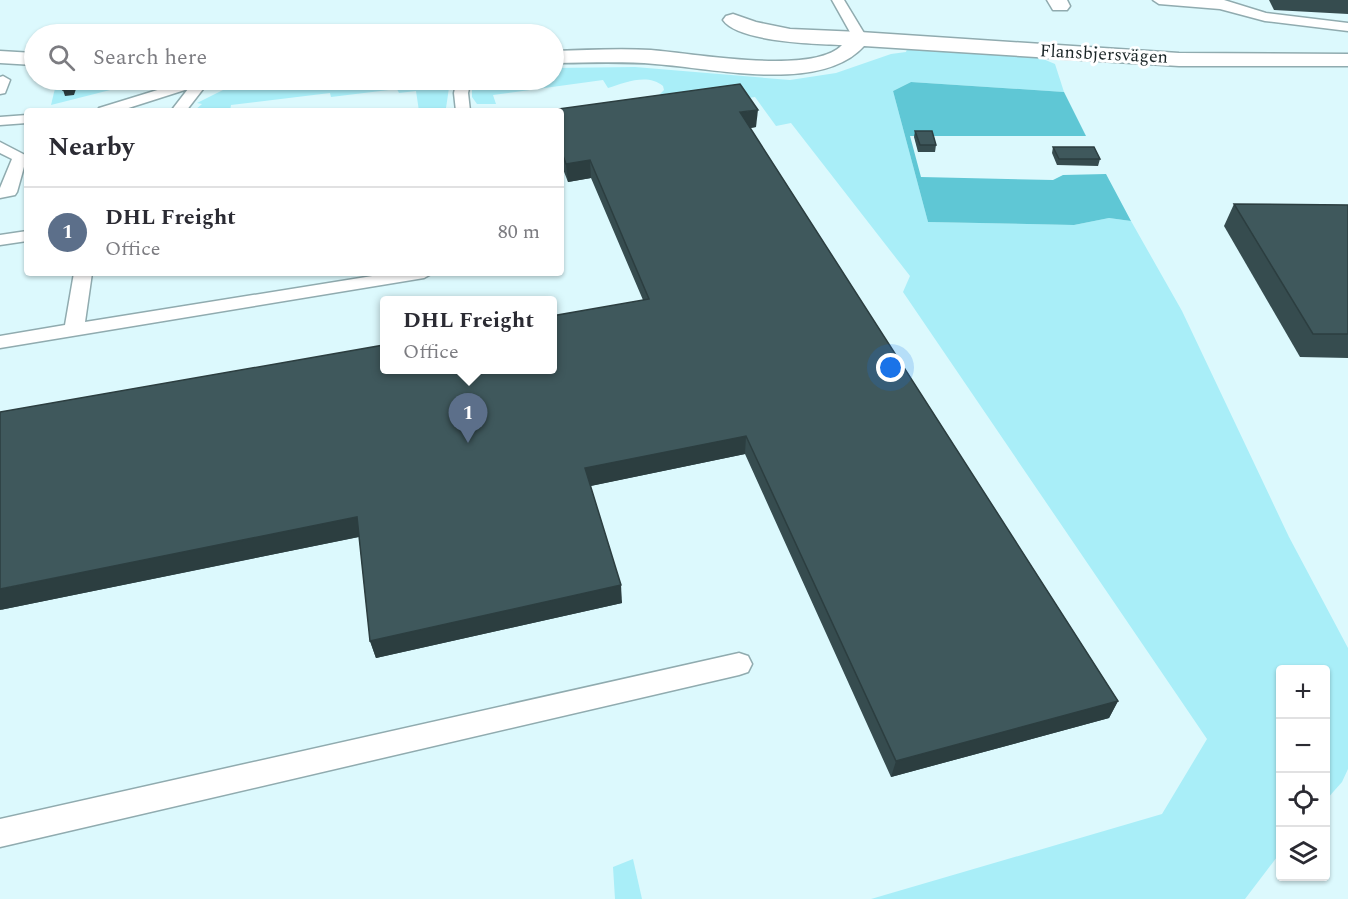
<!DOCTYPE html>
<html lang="en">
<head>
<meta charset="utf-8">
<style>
	:root { --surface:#fff; --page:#f7f7f7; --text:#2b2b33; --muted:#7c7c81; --line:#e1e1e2; --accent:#c73933 }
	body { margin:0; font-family:Spectral,serif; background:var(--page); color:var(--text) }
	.controls { position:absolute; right:18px; bottom:18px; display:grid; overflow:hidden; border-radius:6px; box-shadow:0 2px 4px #0004 }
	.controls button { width:54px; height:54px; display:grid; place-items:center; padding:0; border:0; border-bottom:2px solid var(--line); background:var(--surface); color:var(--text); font:30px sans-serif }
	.you { position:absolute; left:891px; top:368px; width:21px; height:21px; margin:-15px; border:4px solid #fff; border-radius:50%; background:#1a73e8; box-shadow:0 0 0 9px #1a73e833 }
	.badge { display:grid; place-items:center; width:39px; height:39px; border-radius:50%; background:var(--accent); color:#fff; font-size:20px; font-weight:700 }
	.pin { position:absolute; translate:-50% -50px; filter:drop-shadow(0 2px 3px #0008) }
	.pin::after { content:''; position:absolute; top:32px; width:21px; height:18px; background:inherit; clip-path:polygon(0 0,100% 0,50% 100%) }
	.popup { position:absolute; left:380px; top:296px; width:177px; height:78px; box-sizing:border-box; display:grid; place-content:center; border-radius:6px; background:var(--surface); filter:drop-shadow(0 2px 4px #0005); font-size:20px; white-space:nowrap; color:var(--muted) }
	.popup b { font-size:22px; color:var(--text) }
	.popup::after { content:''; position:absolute; left:50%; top:100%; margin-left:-12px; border:12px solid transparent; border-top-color:var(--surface) }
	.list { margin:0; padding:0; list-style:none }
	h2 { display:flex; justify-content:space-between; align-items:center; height:78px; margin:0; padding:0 24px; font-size:26px }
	h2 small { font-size:20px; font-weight:400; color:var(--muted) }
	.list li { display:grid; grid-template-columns:39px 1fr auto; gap:18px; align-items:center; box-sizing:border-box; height:90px; padding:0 24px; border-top:2px solid var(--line) }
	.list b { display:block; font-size:22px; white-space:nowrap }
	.list p { margin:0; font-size:20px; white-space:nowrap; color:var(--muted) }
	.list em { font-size:20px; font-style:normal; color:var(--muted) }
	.icon { flex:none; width:33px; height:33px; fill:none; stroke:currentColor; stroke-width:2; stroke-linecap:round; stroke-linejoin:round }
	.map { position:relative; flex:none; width:1348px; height:899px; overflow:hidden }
	.search { position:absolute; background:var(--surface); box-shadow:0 2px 4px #0004; left:24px; top:24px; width:540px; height:66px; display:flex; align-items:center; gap:15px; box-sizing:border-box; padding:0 21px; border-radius:33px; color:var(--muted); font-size:22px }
	.panel { position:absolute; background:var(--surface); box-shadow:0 2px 4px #0004; left:24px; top:108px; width:540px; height:168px; border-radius:6px }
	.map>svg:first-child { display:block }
	.green { fill:#a9eef8 }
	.forest { fill:#5fc7d5 }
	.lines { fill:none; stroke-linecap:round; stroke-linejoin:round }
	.service-casing { stroke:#90abaf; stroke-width:3 }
	.minor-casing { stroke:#90abaf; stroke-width:3 }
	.service { fill:#fff; fill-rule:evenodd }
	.minor { fill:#fff; fill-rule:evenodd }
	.wall { fill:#364c4f }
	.shaded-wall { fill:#2c3e40 }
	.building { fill:#3f585c; stroke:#2c3e40; stroke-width:1.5 }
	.labels { text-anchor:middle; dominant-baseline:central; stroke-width:6; stroke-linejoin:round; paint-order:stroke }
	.far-street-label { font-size:18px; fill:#1a2526; stroke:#fff }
</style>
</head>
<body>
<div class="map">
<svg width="1348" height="899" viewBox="0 0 1348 899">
	<rect width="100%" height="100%" fill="#dcf9fd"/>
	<g class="green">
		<path d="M907,49L1036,56L1055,64L1064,92L911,82L893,91L928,222L1074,225L1109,218L1131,221L1182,311L1289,537L1348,648V769L1342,782L1326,800V670H1280V853L1245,899H871L1162,814L1207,739L903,292L910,276L791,123L776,126L755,97L667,110L658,96L664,90L663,86C647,73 625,83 608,88L603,80L493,95L496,104H477L472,97V90L480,80H554V68L635,67L790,80L836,73L891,54L906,52Z"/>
		<path d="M57,80H136L118,88L51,105Z"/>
		<path d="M260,80H449L450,81L446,108L443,111H419L416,91L399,93L397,89L331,97L330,93L231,105L230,111H194L202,104L197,103L227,88Z"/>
		<path d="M633,859L642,899H615L613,867Z"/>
	</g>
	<path class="forest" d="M911,82L1064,92L1086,136H910L921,177L1053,180L1063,175L1106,174L1131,221L1109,218L1074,225L928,222L893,91Z"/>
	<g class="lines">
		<g class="service-casing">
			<g id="service">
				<path d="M832,0H844L867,38L865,41H855Z"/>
				<path d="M1153,0H1224L1266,13L1348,23V31L1265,21L1220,9L1159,4Z"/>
				<path d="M3,76L10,80L5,93L0,94V77Z"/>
				<path d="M190,80H210L186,111H171L188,89L119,111H97L99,108Z"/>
				<path d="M457,80H471L468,93L470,111H456L454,93Z"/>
				<path d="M27,115V123L0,125V117Z"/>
				<path d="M0,142L27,156L17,192L15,195L0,198V188L12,159L0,153Z"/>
				<path d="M27,231V241L0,245V235Z"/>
				<path d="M74,273H92L85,322L391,273H433L424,278L0,348V336L65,325Z"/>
				<path d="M739,653L748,656L752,664L748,672L739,675L0,847V819Z"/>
			</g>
		</g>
		<g class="minor-casing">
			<g id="minor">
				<path d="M1047,0H1067L1070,6L1067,10H1053Z"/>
				<path d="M733,14L756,22L790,29L860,32L1179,53L1348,54V66H1179L864,46C821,94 713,68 655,64C621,61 587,63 554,63V51C586,50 619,48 651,50C692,53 813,76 842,45C816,44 738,42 723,20L726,16Z"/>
				<path d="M0,51L34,53V65L0,63Z"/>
			</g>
		</g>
		<use href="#service" class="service"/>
		<use href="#minor" class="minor"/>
	</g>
	<g class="wall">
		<path d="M1269,0H1348V14L1274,10Z"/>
		<path d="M561,111L756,127L750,128L1118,701L1109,718L891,777L745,454L590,486L622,603L376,658L370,641L359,537L0,610L643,300L591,178L568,182L561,164Z"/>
		<path d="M915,131L936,145L935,152H918L914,137Z"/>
		<path d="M1053,147L1100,159L1098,166L1057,165L1052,153Z"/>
		<path d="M1234,204L1348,205V358L1300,357L1224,226Z"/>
	</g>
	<g class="shaded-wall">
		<path d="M73,83L76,89L74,95L65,96L63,90Z"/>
		<path d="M758,110L756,127L739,130L740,112Z"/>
		<path d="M590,160L591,178L568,182L566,164Z"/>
		<path d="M746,436L745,454L586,487L585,468Z"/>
		<path d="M357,517L363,536L0,610V589Z"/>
		<path d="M621,585L622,603L376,658L370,641Z"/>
		<path d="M1118,701L1109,718L891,777L896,761Z"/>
	</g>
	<g class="building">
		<path d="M73,83L72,89L63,90L65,84Z"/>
		<path d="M740,84L758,110L740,112L1118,701L896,761L746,436L585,468L621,585L370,641L357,517L0,589V412L384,345V369H552V316L649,299L590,160L566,164L561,150V111H544Z"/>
		<path d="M915,131H932L936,145H920Z"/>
		<path d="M1053,147H1094L1100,159H1059Z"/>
		<path d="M1234,204L1348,205V334H1313Z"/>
	</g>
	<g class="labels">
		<g class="far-street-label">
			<text transform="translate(1104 54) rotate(3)">Flansbjersvägen</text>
		</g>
	</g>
</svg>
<div class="controls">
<button>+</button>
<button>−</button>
<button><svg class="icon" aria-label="locate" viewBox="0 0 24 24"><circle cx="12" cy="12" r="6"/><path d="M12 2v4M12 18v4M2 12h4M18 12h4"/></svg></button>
<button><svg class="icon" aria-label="layers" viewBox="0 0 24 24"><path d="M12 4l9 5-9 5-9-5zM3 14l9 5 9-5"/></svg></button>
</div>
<div class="you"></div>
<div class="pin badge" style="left:468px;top:443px;background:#5c6f8a">1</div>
<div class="popup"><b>DHL Freight</b>Office</div>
<div class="search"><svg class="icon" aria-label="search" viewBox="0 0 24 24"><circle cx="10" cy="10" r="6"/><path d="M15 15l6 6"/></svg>Search here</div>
<section class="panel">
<h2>Nearby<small></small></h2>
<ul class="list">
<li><span class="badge" style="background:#5c6f8a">1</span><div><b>DHL Freight</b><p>Office</p></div><em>80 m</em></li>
</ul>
</section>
</div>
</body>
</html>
